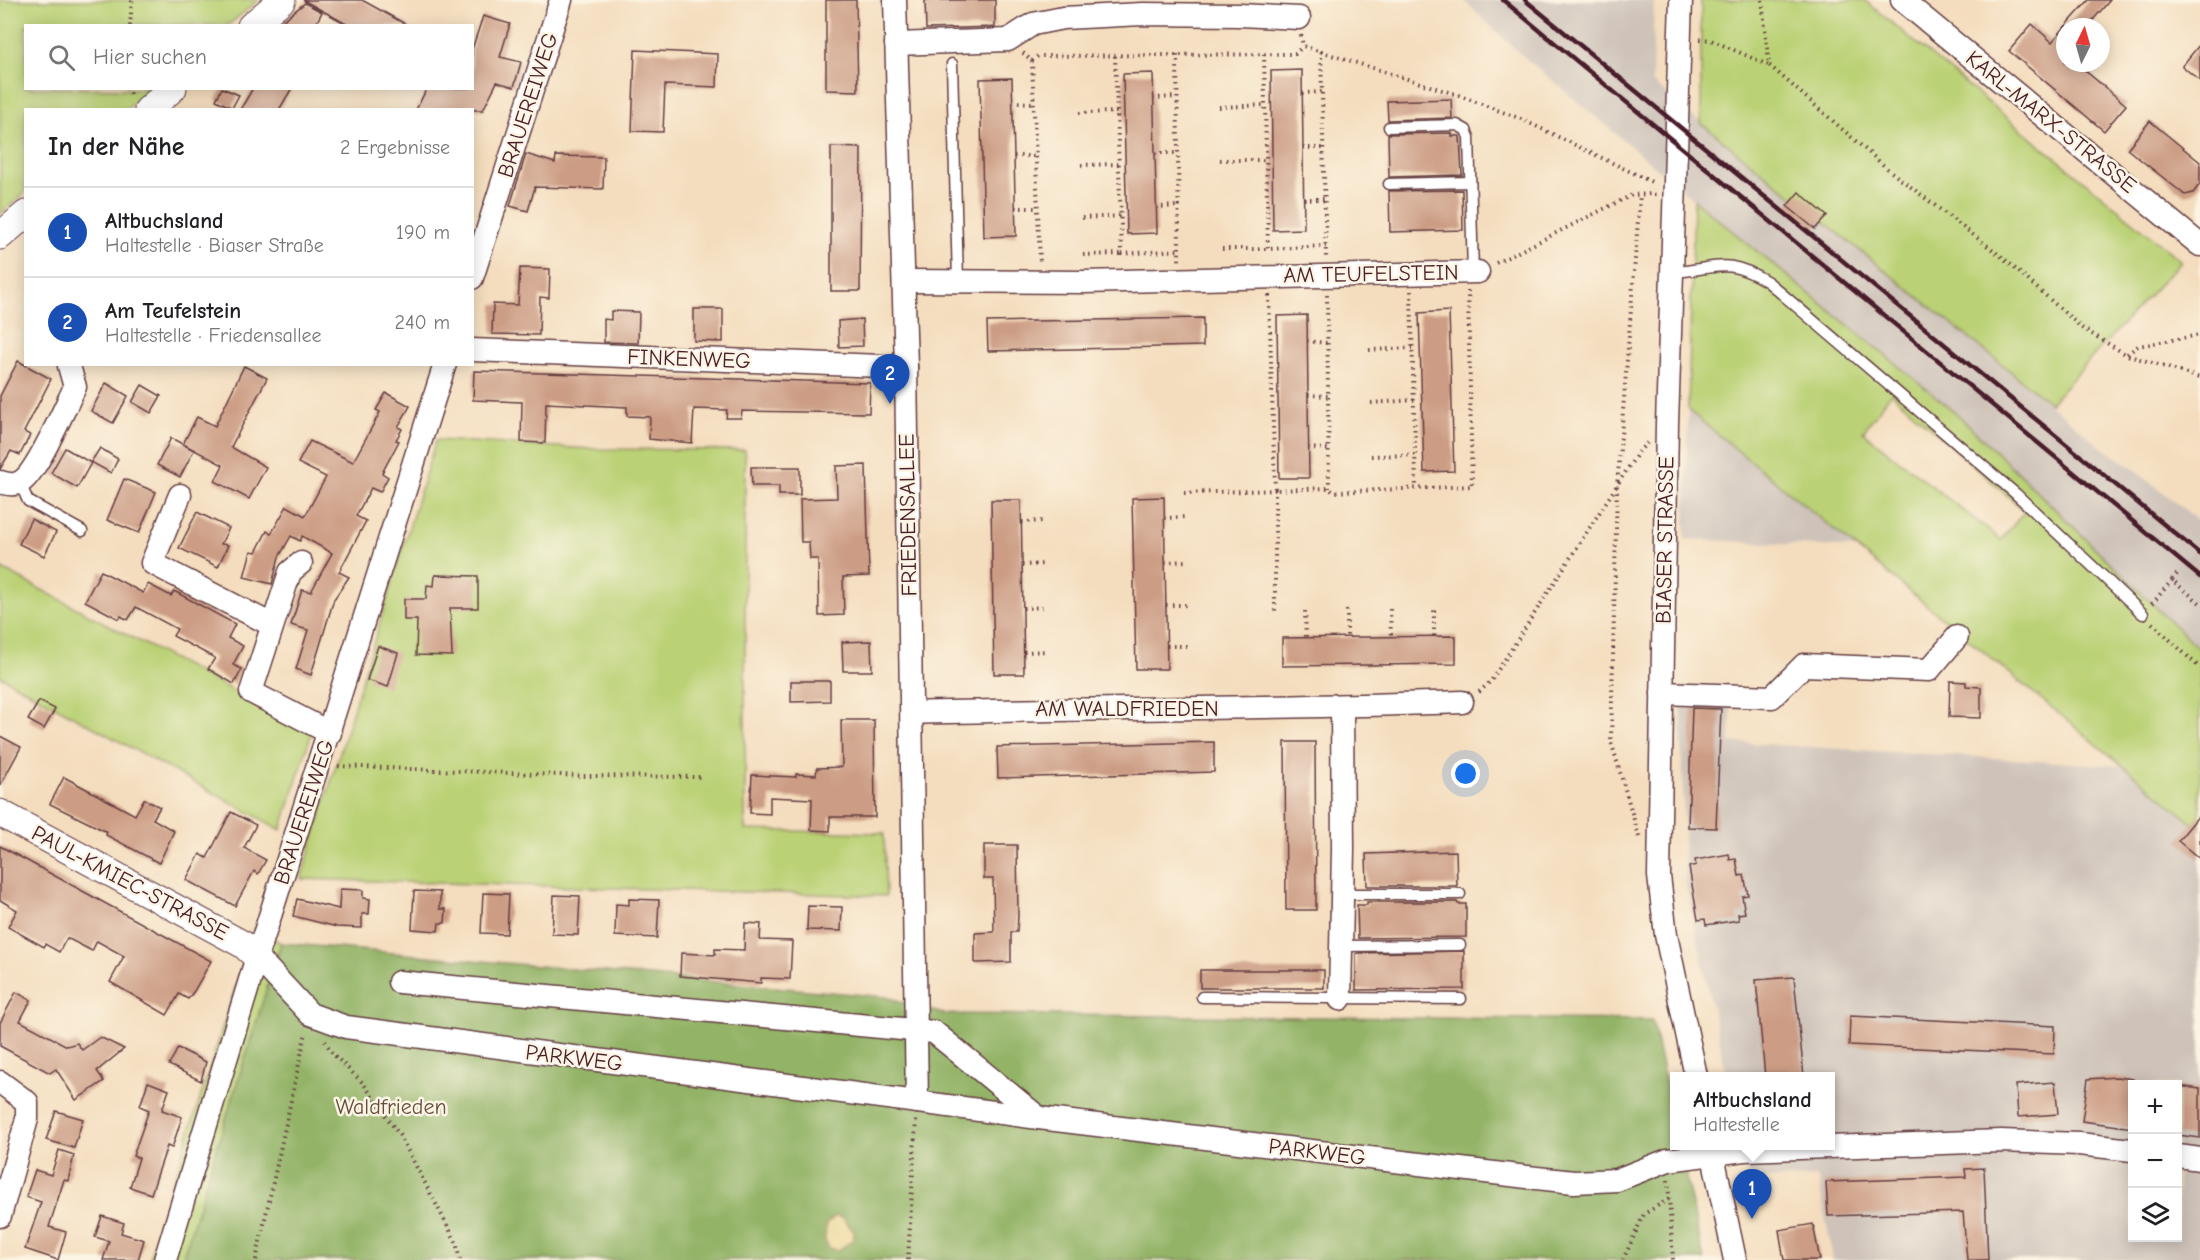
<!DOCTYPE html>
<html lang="de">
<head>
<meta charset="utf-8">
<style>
	:root { --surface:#fff; --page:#f6f6f6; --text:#202124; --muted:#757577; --line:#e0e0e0; --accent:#0f766e }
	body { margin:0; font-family:"Comic Neue",sans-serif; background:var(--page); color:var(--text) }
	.controls { position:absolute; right:18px; bottom:18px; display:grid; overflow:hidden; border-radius:0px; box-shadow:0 3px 15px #0003 }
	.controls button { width:54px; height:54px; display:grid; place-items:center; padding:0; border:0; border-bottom:2px solid var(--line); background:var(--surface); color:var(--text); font:30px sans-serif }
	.compass { position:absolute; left:2056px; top:18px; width:54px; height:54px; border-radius:50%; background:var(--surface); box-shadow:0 3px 15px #0003; rotate:5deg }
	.you { position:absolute; left:1466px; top:774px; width:21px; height:21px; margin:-15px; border:4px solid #fff; border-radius:50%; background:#1a73e8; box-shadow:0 0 0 9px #1a73e833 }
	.badge { display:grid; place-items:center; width:39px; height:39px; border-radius:50%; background:var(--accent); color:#fff; font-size:20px; font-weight:700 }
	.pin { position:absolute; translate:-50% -50px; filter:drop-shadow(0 2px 3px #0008) }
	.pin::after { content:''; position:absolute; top:32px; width:21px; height:18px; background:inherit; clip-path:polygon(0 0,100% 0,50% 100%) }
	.popup { position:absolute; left:1670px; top:1072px; width:165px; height:78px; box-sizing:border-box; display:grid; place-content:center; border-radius:0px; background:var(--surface); filter:drop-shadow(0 2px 4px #0005); font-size:20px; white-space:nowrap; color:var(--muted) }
	.popup b { font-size:22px; color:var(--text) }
	.popup::after { content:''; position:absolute; left:50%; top:100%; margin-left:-12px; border:12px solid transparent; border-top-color:var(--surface) }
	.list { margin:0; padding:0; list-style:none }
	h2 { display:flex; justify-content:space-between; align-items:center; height:78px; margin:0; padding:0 24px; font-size:26px }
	h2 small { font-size:20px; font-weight:400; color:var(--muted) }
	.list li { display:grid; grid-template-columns:39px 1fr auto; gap:18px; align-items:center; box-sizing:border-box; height:90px; padding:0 24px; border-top:2px solid var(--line) }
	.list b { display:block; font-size:22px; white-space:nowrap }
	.list p { margin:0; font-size:20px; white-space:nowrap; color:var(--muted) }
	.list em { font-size:20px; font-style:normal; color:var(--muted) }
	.icon { flex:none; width:33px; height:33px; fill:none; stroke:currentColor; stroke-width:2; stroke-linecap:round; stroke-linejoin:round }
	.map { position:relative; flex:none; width:2200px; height:1260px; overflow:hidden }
	.search { position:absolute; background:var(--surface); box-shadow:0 3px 15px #0003; left:24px; top:24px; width:450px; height:66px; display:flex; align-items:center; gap:15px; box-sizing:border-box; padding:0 21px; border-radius:0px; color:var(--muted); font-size:22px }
	.panel { position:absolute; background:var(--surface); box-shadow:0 3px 15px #0003; left:24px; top:108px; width:450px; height:258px; border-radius:0px }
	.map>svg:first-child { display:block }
	.industrial { fill:#cec2b9; fill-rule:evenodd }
	.green { fill:#bad175; stroke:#827850; stroke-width:1.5; fill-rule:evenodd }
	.forest { fill:#93b366; stroke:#6e6948; stroke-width:1.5 }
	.sand { fill:#eeda9e; stroke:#9c7c64; stroke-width:1.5 }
	.building { fill:#cc9c84 }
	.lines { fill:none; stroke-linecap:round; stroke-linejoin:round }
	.service-casing { stroke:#643c41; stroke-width:13 }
	.minor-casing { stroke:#643c41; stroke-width:25 }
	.tertiary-casing { stroke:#643c41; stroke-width:29 }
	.path { stroke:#643c41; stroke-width:4; stroke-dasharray:1.5 4.5; stroke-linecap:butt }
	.service { stroke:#fff; stroke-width:10 }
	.minor { stroke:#fff; stroke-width:22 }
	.tertiary { stroke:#fff; stroke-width:27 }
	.rail { stroke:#4a1f2b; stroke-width:4.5 }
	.labels { text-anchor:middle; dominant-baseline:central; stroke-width:5; stroke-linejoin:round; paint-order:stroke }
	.street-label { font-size:22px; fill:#4a1f2b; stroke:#fcf5e5 }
	.park-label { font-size:22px; fill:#664c3e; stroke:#fcf5e5 }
</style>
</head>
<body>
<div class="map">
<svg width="2200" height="1260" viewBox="0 0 2200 1260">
	<rect width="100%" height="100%" fill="#fcf5e5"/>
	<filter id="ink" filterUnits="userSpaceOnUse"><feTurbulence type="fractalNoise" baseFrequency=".0167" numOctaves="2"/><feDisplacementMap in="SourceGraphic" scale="12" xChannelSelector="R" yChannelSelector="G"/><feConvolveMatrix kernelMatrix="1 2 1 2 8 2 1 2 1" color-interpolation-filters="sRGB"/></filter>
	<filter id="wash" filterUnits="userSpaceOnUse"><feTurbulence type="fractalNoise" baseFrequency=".008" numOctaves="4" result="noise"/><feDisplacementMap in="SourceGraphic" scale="24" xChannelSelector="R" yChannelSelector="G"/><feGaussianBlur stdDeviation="1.35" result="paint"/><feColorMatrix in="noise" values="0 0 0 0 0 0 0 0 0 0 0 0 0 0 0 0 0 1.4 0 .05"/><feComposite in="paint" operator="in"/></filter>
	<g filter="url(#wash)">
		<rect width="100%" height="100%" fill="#f4ddbe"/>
		<g class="industrial">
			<path d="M1463,0H1654L1652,82L1701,123L1798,187L1916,294L2105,450L2133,468L2200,522V650L1955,412L1710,213L1515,49Z"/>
			<path d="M1688,410L1857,548L1685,539Z"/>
			<path d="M1681,701L1731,704L1730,742L2123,766L2200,829V1260H1833L1818,1177L1749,1180L1741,1146H1830V1076H1727L1685,881ZM2132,1084H2178V1238H2132Z"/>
		</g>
		<g class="green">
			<path d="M0,0H259L228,25L26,26V88L152,89L126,109L26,110L25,193L0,214Z"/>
			<path d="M1701,0H1864L2181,261L2050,403L1701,123Z"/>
			<path d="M1694,200L1955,412L2200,650V829L1688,410ZM1891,393L2025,511L2001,540L1863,432Z"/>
			<path d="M436,440L592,449L745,450V830L884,833L886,896L301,879Z"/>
			<path d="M0,568L312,732L281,830L0,676Z"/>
			<path d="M254,928L281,943L182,1260H149Z"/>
		</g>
		<path class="forest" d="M281,943L886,997L943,1014L1652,1020L1674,1122V1146H1679L1704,1260H182Z"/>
		<path class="sand" d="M836,1216L843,1218L854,1232L853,1240L838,1250L829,1248L825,1241L826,1224Z"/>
		<g id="blocks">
			<g class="building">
				<path d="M303,0H362L409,26H350Z"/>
				<path d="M826,0H856L858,91L826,90Z"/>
				<path d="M925,0H995V27L926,29Z"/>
				<path d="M2089,0H2110L2087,27H2065Z"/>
				<path d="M305,3L322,12L315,26H276Z"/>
				<path d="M483,16L510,24L500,57L521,62L514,87L497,82L483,110H416L427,88H472V49Z"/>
				<path d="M2032,24L2052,42L2065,27V63H2076L2126,105L2104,131L2009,51Z"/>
				<path d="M2200,44V81L2182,66Z"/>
				<path d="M635,50L718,54L717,87L665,85L663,132L632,131Z"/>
				<path d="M1302,70L1304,229L1273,230L1271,71Z"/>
				<path d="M1153,73L1157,233L1127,234L1123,74Z"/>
				<path d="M1012,78L1016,236L984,237L980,79Z"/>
				<path d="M222,88L239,95L232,108L216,100Z"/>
				<path d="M253,88H292L279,110H240Z"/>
				<path d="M1451,99L1452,118L1388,120L1387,101Z"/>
				<path d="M2150,121L2200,162V184L2193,193L2185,195L2127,149Z"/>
				<path d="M1452,133V136H1460L1462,175L1389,177L1388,134Z"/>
				<path d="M831,147L861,148L860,291H831Z"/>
				<path d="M526,154L555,163L556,156L604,157L603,189L535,187L528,211L510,206Z"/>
				<path d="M1462,190L1463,230L1390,232L1389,191Z"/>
				<path d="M1799,192L1827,216L1815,229L1787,206Z"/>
				<path d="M520,268L550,269L549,298L540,297L539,335L492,334L493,304L518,305Z"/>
				<path d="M694,309H723V342L694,341Z"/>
				<path d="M611,311L639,312L638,343L604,342V319L611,320Z"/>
				<path d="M1449,311L1454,471L1424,472L1419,313Z"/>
				<path d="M1307,315L1309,478H1279L1277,316Z"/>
				<path d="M1203,318V346L988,351L987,322Z"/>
				<path d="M862,319L863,346L839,347L838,321Z"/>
				<path d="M18,361L51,379L24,432L30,435L20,455L11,451L0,469V396Z"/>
				<path d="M244,366L267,378L231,447L266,467L249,499L215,481L223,465L183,444L197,417L215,426Z"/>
				<path d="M474,371L870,383L869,413L742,411L741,418H726L727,410L694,409L692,443L649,439L650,417L627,416V407L546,403L545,443L521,442L522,402L473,400Z"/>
				<path d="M106,383L128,396L113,423L91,411Z"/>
				<path d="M142,385L161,396L151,413L132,402Z"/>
				<path d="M386,393L410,406L398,427L402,429L396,440L399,441L382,473L388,477L380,492L371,488L356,516L366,521L339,572L349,577L334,599L311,675L296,669L308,630L291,625L302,590L311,592L332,553L302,536L300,541L291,536L279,557L272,584L244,577L251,551L256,552L267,531L271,534L287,506L305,516L326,477L298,463L310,441L353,462L380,412L376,410Z"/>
				<path d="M171,438L194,450L180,477L157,465Z"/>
				<path d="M65,448L91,463L77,488L51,473Z"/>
				<path d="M100,448L118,459L111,473L91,462Z"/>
				<path d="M866,465L869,576L843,577L844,615L819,616L818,559H810L809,542H801L800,499L837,498L836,466Z"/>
				<path d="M751,467H800V495H779V486H752Z"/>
				<path d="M124,479L156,492L139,533L107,520Z"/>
				<path d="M1164,497L1167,669H1136L1132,498Z"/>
				<path d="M991,500H1021L1024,674H994Z"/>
				<path d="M197,512L229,528L221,544L228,545L218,567L179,548Z"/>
				<path d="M31,519L56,532L44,556L19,544Z"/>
				<path d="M101,571L143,593L148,584L171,596L174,591L235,624L228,638L243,646L233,665L242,669L234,684L208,669L215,658L173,636L177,629L136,607L128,620L121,616L119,619L85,601Z"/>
				<path d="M435,575L478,576V608H450L452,656L416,655L417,620H404V599H426L427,585L434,586Z"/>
				<path d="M1456,636V664L1282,666V638Z"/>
				<path d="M871,641L872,671H843L842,642Z"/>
				<path d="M378,646L398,653L388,687L367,680Z"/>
				<path d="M791,681H830V701L791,702Z"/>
				<path d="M1950,681L1966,682V686L1981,687V718L1949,717Z"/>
				<path d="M39,701L55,709L44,729L28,720Z"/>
				<path d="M1692,708L1721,709L1716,828L1688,827Z"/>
				<path d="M841,720H874L875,817H830V831L811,830L812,799L770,797V814L750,813L752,775L796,777V774L816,775L817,768L842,767Z"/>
				<path d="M0,736L21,747L0,786Z"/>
				<path d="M1214,742V772L998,778L997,747Z"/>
				<path d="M1285,742H1315L1316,910H1286Z"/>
				<path d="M64,777L135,815L144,799L160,807L153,819L174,831L159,863L106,835L107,832L50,804Z"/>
				<path d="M231,812L256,825L244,848L266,860L258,874L254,871L235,906L186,880L200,854L207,858Z"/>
				<path d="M2200,814V859L2178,841Z"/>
				<path d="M984,845H1017L1018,916L1017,932H1011V962L975,963V933L994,932L993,879H984Z"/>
				<path d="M0,846L211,961L194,991L188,999L179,994L167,1015L110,982L124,956L97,941L92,951L67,938L59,952L45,944L44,947L8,927L17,910L0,900Z"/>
				<path d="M1456,851L1457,886H1367L1366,854Z"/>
				<path d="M1729,854L1730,860L1736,859L1739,876L1744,875L1748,895L1742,896L1745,913L1738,914L1739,920L1706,925L1705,919L1698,920L1689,867L1696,865L1695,860Z"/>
				<path d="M340,889L363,890V898L370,899L369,914H362V928L337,927L293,916L297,899L339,909Z"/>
				<path d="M414,891L440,892V909H446L445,923H439L438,931L412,929Z"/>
				<path d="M483,893L509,894L507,934L481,933Z"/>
				<path d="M554,895L580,896L578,935L552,934Z"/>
				<path d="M629,899L659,900L657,938L615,936L616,904L629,905Z"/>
				<path d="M1367,902H1457L1458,904H1466V937L1358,938L1357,905H1367Z"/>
				<path d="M808,906L842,907L841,931L807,930Z"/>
				<path d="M745,923L761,924L760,940L792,941L790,979L761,978V983L680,976L681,953L715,955V949L744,950Z"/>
				<path d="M1464,951V989L1356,990V954L1358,953Z"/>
				<rect x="1200" y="970" width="124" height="18"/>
				<path d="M1794,977L1804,1077H1765L1756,980Z"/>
				<path d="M16,992L31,1000L20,1021L67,1046L77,1043L82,1050L100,1037L124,1049L97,1071L104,1081L76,1100L56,1069L50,1073L0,1046V1023Z"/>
				<path d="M1850,1016L2055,1026L2054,1054L1849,1045Z"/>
				<path d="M178,1048L206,1062L201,1081L169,1065Z"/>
				<path d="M2116,1077L2133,1079V1128L2082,1121L2088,1079Z"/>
				<path d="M148,1082L169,1090L162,1110L182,1117L172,1148L167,1146L151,1194L130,1187L139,1158L133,1156L149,1110L140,1106Z"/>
				<path d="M2055,1082L2058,1114L2018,1117L2016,1085Z"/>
				<path d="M2178,1086L2200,1089V1138L2178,1135Z"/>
				<path d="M56,1111L83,1119L74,1148L46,1140Z"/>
				<path d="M59,1150L74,1155L68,1181L64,1180L49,1227L66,1232L58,1260L25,1249L41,1202L26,1197L35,1170L51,1175Z"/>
				<path d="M1984,1168L1988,1260H1967L1963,1212L1828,1216L1826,1182L1966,1177L1965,1169Z"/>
				<path d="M102,1216L124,1223L121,1233L144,1240L138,1260H103L109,1241L95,1237Z"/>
				<path d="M1813,1224L1820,1260H1784L1779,1230Z"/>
			</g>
		</g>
	</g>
	<g filter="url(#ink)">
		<use href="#blocks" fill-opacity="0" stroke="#643c41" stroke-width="1.5"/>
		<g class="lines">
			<g class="service-casing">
				<g id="service">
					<path d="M952,64L958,281"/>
					<path d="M1389,127L1457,125L1466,130L1469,137L1473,272"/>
					<path d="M1389,184L1470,182"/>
					<path d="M1672,272C1717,270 1723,255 1768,282L2016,494L2143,614"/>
					<path d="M20,483L28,501L82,531"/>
					<path d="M1342,894H1460"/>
					<path d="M1341,946L1460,945"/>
					<path d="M1202,997L1461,999"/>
				</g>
			</g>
			<g class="minor-casing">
				<g id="minor">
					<path d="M895,0L906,367L917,1102"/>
					<path d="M1681,0L1667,424L1659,876L1666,935L1696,1076"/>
					<path d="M1902,0L2200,245"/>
					<path d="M896,44L1008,40L1033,24L1063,18L1142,14L1240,15L1299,18"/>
					<path d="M472,278L561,0"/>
					<path d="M904,281L1084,282L1478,272"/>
					<path d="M472,350L906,367"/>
					<path d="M0,482C8,484 15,486 22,481C38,470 65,407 75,387L69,366"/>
					<path d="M180,495L152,563L272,625"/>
					<path d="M301,563L290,572L251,692L330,733"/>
					<path d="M1662,693L1772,697L1804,665L1929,670L1957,637"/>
					<path d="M912,713C1095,708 1279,709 1462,702"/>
					<path d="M257,957L310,1014L346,1027L1039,1118L1527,1177L1574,1182L1617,1180L1668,1160L1744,1150L2001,1141L2079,1144L2132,1150"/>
					<path d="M399,982L934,1032L1039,1118"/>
					<path d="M1340,999L1343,849L1342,707"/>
					<path d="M0,1082L27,1102V1119L0,1216"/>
					<path d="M1711,1146L1735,1260"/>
					<path d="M2178,1156L2200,1159"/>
					<path d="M165,1260L257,957L445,364"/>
				</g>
			</g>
			<g class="tertiary-casing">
				<g id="tertiary">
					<path d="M251,26L282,0"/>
					<path d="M148,110L173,88"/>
					<path d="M0,236L26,214"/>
					<path d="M0,813L244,945L257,957"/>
				</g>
			</g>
			<g class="path">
				<path d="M1762,0L1769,65L1890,171L2002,257L2082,328L2127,355L2200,378"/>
				<path d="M130,26L132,0"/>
				<path d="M1301,35L1303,46L1455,94L1521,119L1654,183"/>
				<path d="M1700,39L1711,40L1768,65"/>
				<path d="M1321,51L1326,258"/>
				<path d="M1023,53L1032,61L1040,263"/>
				<path d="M1264,54L1268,249L1326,246"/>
				<path d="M1177,55L1179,250"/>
				<path d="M1115,56L1122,254L1179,250V262"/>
				<path d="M1032,61L1038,56L1295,54L1303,46"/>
				<path d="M126,88L131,96"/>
				<path d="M1302,93L1322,92"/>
				<path d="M1153,98L1177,97"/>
				<path d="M1012,102L1033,103"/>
				<path d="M1219,107L1265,105"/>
				<path d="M1079,113L1117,112"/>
				<path d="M1303,148H1323"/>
				<path d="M1155,153H1178"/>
				<path d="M1014,156H1035"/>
				<path d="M1220,160H1266"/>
				<path d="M1081,165L1119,164"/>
				<path d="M1304,199H1325"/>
				<path d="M1156,207L1178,206"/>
				<path d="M1015,208H1037"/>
				<path d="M1082,218L1121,216"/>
				<path d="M1222,249H1268"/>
				<path d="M1083,255L1122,254"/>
				<path d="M1496,263L1632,195L1656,194"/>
				<path d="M1411,291L1416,488"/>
				<path d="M1269,295L1275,490L1329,488L1333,492L1472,486L1468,291"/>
				<path d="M1327,295L1329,488"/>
				<path d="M1307,341L1327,343"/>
				<path d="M1369,350L1412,348"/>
				<path d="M2127,354L2138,346L2200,335"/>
				<path d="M1308,395L1328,396"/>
				<path d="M1371,403L1414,400"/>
				<path d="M1308,448L1328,449"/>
				<path d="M1371,456L1415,455"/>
				<path d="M1184,493L1275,490V612"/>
				<path d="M1164,518L1185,517"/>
				<path d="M1022,522L1044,521"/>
				<path d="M1165,562L1187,561"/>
				<path d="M1022,565L1045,564"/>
				<path d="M2177,574L2172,580L2200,603"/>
				<path d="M2152,604L2172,580"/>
				<path d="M1166,605H1188"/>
				<path d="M1023,608L1046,607"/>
				<path d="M1390,609L1391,637"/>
				<path d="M1347,610V637"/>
				<path d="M1305,611L1306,637"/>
				<path d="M2152,623L2200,668"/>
				<path d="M1434,636V608"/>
				<path d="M1167,646H1189"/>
				<path d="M1024,652L1047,651"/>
				<path d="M1479,692L1491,681L1639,451L1647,443"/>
				<path d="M338,766L583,776L703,777"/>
				<path d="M1639,837L1611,741L1617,487L1640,195"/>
				<path d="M325,1041L333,1054L363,1083L400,1136L456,1242L460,1260"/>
				<path d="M1668,1180L1673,1260"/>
				<path d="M256,1260L306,1032"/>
				<path d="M908,1260L916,1120"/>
				<path d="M1623,1260L1644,1214L1669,1199"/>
			</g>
			<use href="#service" class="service"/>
			<use href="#minor" class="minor"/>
			<use href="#tertiary" class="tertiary"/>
			<g class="rail">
				<path d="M1503,0L2200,577"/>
				<path d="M1525,0L2200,554"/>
			</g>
		</g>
	</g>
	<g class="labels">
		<g class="street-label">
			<text transform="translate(528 105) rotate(-72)">BRAUEREIWEG</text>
			<text transform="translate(2051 122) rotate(39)">KARL-MARX-STRASSE</text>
			<text transform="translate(1371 274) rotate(-1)">AM TEUFELSTEIN</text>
			<text transform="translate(689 359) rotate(2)">FINKENWEG</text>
			<text transform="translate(908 515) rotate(-91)">FRIEDENSALLEE</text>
			<text transform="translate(1665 540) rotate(-89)">BIASER STRASSE</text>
			<text x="1127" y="709">AM WALDFRIEDEN</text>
			<text transform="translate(304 812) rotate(-72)">BRAUEREIWEG</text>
			<text transform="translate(130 883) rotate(28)">PAUL-KMIEC-STRASSE</text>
			<text transform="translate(574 1058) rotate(7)">PARKWEG</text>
			<text transform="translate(1317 1152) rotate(7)">PARKWEG</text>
		</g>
		<g class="park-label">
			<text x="391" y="1107">Waldfrieden</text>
		</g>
	</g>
</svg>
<div class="controls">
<button>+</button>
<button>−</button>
<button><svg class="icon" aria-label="layers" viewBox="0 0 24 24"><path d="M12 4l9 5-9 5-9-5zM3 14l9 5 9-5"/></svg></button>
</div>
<svg class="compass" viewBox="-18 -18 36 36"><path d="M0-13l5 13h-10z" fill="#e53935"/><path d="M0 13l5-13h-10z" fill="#757577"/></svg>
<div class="you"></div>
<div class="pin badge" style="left:1752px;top:1219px;background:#1a4fb4">1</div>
<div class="popup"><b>Altbuchsland</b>Haltestelle</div>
<div class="pin badge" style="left:890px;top:404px;background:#1a4fb4">2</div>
<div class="search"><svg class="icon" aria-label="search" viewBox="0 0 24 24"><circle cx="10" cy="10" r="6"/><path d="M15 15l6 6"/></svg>Hier suchen</div>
<section class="panel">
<h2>In der Nähe<small>2 Ergebnisse</small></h2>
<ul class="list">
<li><span class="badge" style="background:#1a4fb4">1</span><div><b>Altbuchsland</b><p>Haltestelle · Biaser Straße</p></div><em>190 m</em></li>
<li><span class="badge" style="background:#1a4fb4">2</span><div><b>Am Teufelstein</b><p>Haltestelle · Friedensallee</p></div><em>240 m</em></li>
</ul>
</section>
</div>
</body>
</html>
